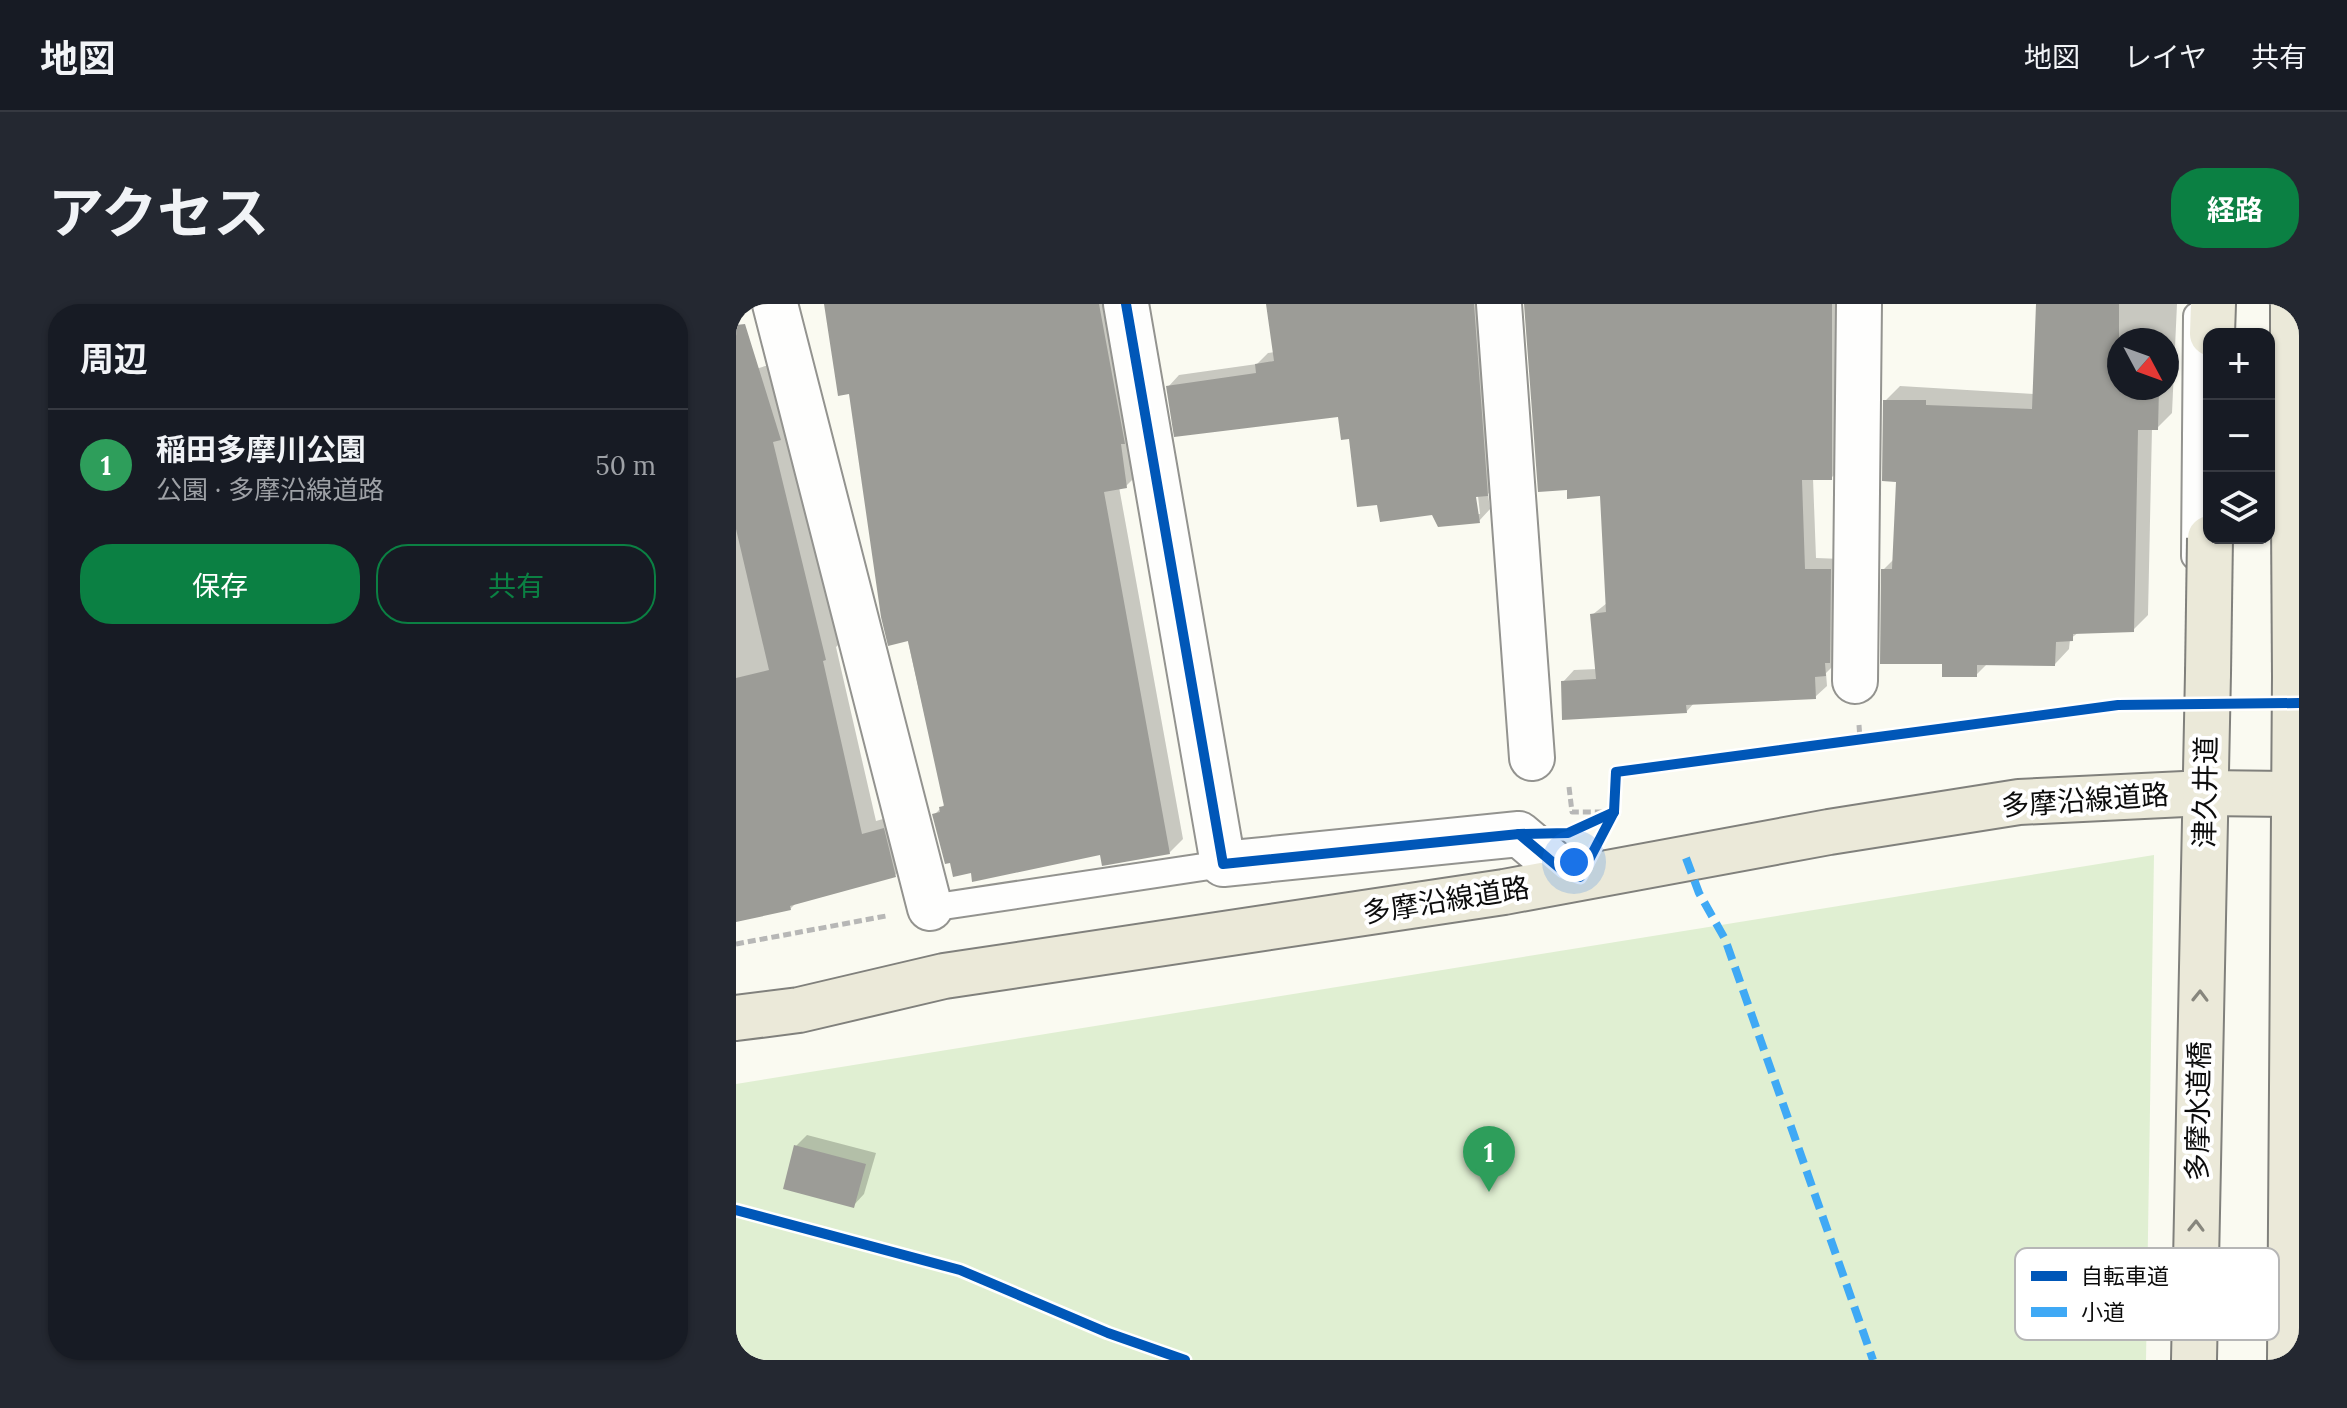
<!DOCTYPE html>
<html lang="ja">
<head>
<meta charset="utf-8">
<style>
	:root { --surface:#171b24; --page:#242831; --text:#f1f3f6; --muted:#9ea1a6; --line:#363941; --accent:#0b8043 }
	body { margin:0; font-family:Lora,"Noto Sans JP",serif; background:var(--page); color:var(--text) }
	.controls { position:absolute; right:24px; top:24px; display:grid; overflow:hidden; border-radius:16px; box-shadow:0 2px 6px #0004 }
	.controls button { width:72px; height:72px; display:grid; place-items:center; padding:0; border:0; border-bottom:2px solid var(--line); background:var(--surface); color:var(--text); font:40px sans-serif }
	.compass { position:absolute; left:1371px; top:24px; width:72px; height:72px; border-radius:50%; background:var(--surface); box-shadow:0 2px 6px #0004; rotate:131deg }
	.you { position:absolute; left:838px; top:558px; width:28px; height:28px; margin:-20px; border:6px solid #fff; border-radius:50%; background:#1a73e8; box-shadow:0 0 0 12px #1a73e833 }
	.badge { display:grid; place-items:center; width:52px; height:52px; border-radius:50%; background:var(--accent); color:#fff; font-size:26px; font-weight:700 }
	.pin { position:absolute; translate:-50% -66px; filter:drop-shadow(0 2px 4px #0008) }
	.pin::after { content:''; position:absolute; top:42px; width:28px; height:24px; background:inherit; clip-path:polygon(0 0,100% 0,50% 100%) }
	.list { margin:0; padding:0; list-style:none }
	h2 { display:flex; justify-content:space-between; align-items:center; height:104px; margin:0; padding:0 32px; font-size:34px }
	h2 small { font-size:26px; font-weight:400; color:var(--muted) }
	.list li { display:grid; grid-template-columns:52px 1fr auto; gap:24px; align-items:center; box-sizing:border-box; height:112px; padding:0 32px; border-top:2px solid var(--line) }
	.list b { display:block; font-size:30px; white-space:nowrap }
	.list p { margin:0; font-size:26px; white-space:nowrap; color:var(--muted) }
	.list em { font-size:26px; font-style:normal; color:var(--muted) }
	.actions { display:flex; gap:16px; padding:24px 32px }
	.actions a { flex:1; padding:18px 0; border:2px solid var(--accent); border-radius:32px; text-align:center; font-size:28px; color:var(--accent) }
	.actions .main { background:var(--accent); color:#fff }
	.icon { flex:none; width:44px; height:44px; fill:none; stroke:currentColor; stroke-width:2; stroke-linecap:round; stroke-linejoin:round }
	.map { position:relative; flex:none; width:1563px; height:1056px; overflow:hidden; border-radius:32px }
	header { display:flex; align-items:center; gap:48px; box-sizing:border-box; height:112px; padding:0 40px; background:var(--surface); border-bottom:2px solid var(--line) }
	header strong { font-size:38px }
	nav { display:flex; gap:44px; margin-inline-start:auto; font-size:28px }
	.intro { display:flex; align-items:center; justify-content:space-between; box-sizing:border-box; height:192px; padding:0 48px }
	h1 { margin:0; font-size:56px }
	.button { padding:20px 36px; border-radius:32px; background:var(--accent); color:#fff; font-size:28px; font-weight:700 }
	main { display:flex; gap:48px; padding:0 48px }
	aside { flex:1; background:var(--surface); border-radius:32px; box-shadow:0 2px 6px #0004 }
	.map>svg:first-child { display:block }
	.green { fill:#e0efd2 }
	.shadow { fill:#0003; fill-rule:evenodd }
	.building { fill:#9c9c97 }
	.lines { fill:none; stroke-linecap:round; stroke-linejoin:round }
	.lane-casing { stroke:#93938f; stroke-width:30 }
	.street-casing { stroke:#93938f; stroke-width:48 }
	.primary-casing { stroke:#80807c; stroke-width:48 }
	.path { stroke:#b7b7b6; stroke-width:5; stroke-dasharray:8 4; stroke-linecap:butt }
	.lane { stroke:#fefefd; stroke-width:26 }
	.street { stroke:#fefefd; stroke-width:44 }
	.primary { stroke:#ebe9d9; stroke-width:44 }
	.primary-bridge-casing { stroke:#80807c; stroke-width:48; stroke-linecap:butt }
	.primary-bridge { stroke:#ebe9d9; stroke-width:44 }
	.quiet { stroke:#3fa9f5; stroke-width:8; stroke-dasharray:16 8; stroke-linecap:butt }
	.cycleway-casing { stroke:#fff; stroke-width:15 }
	.cycleway { stroke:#0057b8; stroke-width:10 }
	.oneway { stroke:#87867d }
	.labels { text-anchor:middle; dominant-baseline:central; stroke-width:8; stroke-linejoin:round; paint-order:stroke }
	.street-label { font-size:28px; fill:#0c0c0c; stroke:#fff }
	.key { fill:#fff; stroke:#b6b6b6; stroke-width:2 }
	.key-label { font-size:22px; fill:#0c0c0c }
</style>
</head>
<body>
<header>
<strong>地図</strong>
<nav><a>地図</a><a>レイヤ</a><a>共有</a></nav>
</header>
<div class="intro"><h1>アクセス</h1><a class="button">経路</a></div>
<main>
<aside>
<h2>周辺<small></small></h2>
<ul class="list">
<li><span class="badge" style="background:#2e9e5b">1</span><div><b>稲田多摩川公園</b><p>公園 · 多摩沿線道路</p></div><em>50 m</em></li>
</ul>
<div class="actions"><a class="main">保存</a><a>共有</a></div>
</aside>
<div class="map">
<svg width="1563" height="1056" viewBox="0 0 1563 1056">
	<rect width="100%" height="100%" fill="#fafaf1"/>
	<path class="green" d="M1418,551L1410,1056H0V780Z"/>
	<g class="shadow">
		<path d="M89,0H379L404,168L390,182L383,183L447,535L433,549H366L236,567L198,511L209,500L115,88Z"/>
		<path d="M532,0H749L762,179L752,190L754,205L743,217L643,198L604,110L432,83L443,71L521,60L532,49L539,48ZM741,183L744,210H740L737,184Z"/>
		<path d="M790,0H1107V162L1095,174H1077L1080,254L1106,255L1100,359L1090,369L1091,382L1079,393L959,398L950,408L827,378L838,366L861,365L856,311L871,299L866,190Z"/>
		<path d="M1301,0H1441L1436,109L1421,124H1416L1412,311L1397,326L1343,328L1334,335L1333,345L1319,360L1252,359L1240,371L1208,358L1147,266L1158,255L1162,176L1149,97L1164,82L1299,90ZM1383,36H1431V84H1383Z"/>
		<path d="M39,59L51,127L103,340L100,343L140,517L161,511L173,557L159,571L61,598L54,605L0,617V71Z"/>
		<path d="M71,831L140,849L128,890L117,902L60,842Z"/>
	</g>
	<g class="building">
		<path d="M88,0H363L389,140H385L391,184L368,188L434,550L366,562L364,551L236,578L235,569L217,573L214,559L209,560L196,510L204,508L203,503L208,502L172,337L152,342L145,313L113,90L102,92Z"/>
		<path d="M530,0H738L752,192L740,193L744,219L702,223L696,211L644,218L641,201L621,203L613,135L605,136L602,113L438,133L430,82L520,69L519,60L538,57Z"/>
		<path d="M788,0H1096V176H1066L1069,265H1095L1094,359H1089L1090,372L1079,373L1080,395L950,401L951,409L826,416L825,377L860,375L854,310L870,308L864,192L831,195V186L802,188Z"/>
		<path d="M1300,0H1383V84H1423L1422,126H1402L1398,328L1337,330V337L1320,338L1319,362L1241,361V373H1206V360H1144L1145,265H1156L1160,178L1146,177L1147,96H1190V101L1296,105Z"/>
		<path d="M9,20L45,136L37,138L90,356L87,357L126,530L148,524L160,573L54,602L55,606L0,618V374L33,366L0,225V21Z"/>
		<path d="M58,841L130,860L118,904L47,885Z"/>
	</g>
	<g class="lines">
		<g class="lane-casing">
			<g id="lane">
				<path d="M1459,252L1461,12"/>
				<path d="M194,604L487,560"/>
			</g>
		</g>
		<g class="street-casing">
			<g id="street">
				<path d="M39,0L194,604"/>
				<path d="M390,0L487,560L783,530L827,567L844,573"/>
				<path d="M763,0L796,454"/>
				<path d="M1119,377L1123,0"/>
			</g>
		</g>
		<g class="primary-casing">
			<g id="primary">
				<path d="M1476,30L1477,0"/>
				<path d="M1557,59V0"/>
				<path d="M0,714L63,706L208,672L768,588L1093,528L1283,498L1469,489L1559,490"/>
				<path d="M1458,1056L1472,369"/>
				<path d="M1554,1056L1559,373"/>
			</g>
		</g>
		<g class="path">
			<path d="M1123,421L1124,435"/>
			<path d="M833,483L836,508H878"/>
			<path d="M0,640L150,612"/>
		</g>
		<use href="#lane" class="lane"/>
		<use href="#street" class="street"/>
		<use href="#primary" class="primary"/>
		<g class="primary-bridge-casing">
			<g id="primary-bridge">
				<path d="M1557,59L1559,373"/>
				<path d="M1472,369L1474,234"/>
			</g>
		</g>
		<use href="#primary-bridge" class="primary-bridge"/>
		<path class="quiet" d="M950,554L963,589L989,635L1137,1056"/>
		<g class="cycleway-casing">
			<g id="cycleway">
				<path d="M390,0L487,560L783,530L832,529L878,508"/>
				<path d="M783,530L827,567L844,573L878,508L880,468L1382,401L1563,399"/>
				<path d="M0,906L224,966L372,1029L449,1056"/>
			</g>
		</g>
		<use href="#cycleway" class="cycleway"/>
	</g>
	<defs><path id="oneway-chevron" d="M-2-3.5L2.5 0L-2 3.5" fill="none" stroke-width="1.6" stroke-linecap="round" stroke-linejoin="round" transform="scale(2)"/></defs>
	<g class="oneway">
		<use href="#oneway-chevron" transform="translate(1464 692) rotate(-89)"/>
		<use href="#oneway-chevron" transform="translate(1460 922) rotate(-89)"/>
	</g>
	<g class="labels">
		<g class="street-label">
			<text transform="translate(1469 488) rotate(-89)">津久井道</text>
			<text transform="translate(1349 496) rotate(-4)">多摩沿線道路</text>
			<text transform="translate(710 596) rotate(-9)">多摩沿線道路</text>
			<text transform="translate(1462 807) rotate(-89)">多摩水道橋</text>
		</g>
	</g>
	<rect x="1279" y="944" width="264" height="92" rx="12" class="key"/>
	<rect x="1295" y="967" width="36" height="10" fill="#0057b8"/>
	<rect x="1295" y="1003" width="36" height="10" fill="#3fa9f5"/>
	<g class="key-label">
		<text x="1345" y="980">自転車道</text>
		<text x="1345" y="1016">小道</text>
	</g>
</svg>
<div class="controls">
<button>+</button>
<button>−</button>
<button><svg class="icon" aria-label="layers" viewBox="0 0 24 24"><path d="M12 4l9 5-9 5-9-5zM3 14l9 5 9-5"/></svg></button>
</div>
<svg class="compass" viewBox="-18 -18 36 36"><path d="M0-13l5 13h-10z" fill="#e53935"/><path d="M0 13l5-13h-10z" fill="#9ea1a6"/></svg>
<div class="you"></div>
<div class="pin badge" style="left:753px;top:888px;background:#2e9e5b">1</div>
</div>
</main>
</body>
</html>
